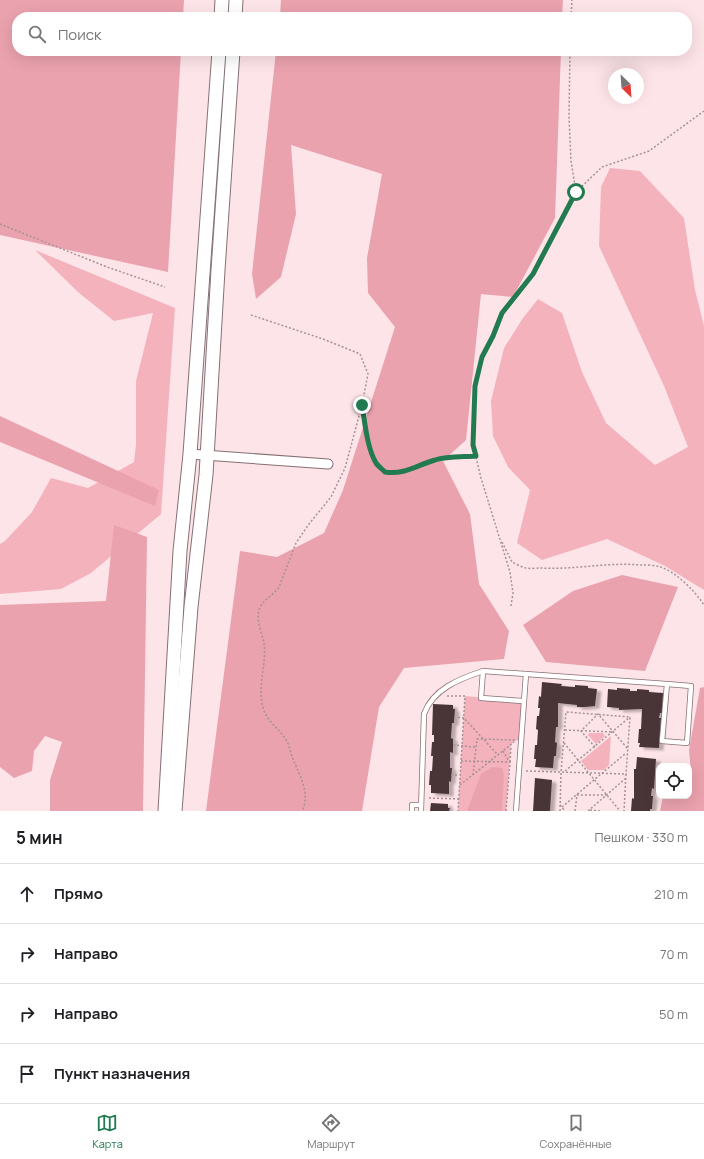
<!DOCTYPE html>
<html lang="ru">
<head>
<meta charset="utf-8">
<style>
	:root { --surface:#fff; --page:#f6f6f6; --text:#202124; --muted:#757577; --line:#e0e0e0; --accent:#227b50 }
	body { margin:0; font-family:Manrope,sans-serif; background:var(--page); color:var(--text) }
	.controls { position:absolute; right:12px; bottom:12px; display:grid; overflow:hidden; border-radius:8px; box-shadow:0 4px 16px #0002 }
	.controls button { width:36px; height:36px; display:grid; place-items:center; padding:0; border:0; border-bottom:1px solid var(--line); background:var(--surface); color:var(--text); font:20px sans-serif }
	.compass { position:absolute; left:608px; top:68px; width:36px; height:36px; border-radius:50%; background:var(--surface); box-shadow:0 4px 16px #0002; rotate:155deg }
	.stop { position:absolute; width:12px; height:12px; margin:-9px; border:3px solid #227b50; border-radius:50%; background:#fff }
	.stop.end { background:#227b50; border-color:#fff; box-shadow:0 1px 4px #0008 }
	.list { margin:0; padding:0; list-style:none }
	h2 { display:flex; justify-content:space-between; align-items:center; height:52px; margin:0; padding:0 16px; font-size:17px }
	h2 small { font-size:13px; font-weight:400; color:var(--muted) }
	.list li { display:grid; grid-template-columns:26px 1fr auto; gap:12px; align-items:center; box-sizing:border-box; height:60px; padding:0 16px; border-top:1px solid var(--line) }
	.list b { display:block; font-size:15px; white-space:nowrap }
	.list em { font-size:13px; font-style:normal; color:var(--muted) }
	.icon { flex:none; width:22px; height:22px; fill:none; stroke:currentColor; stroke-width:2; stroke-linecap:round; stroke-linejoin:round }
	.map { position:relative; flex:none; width:704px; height:811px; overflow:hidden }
	.search { position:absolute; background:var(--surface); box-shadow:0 4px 16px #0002; left:12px; right:12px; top:12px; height:44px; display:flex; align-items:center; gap:10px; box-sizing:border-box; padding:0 14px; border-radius:16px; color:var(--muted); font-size:15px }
	.sheet { height:292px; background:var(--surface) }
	nav { display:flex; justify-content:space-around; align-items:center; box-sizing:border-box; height:56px; border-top:1px solid var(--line); background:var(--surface); font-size:11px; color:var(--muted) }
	nav a { display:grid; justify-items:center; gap:2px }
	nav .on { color:var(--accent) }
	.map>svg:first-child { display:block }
	.green { fill:#f4b2bd }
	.forest { fill:#eaa2ae }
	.building { fill:#493639; filter:url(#shadow) }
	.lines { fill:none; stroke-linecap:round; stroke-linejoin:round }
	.service-casing { stroke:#857073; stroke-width:6 }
	.minor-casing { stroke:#857073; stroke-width:11 }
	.secondary-casing { stroke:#857073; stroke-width:15 }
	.path { stroke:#a49295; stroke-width:1.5; stroke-dasharray:2 2; stroke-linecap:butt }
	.service { stroke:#fff; stroke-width:4.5 }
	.minor { stroke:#fff; stroke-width:9 }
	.secondary { stroke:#fff; stroke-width:13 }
	.route { stroke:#227b50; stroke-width:5 }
</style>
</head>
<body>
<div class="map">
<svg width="704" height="811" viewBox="0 0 704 811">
	<defs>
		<filter id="shadow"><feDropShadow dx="4.5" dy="2.5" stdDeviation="1" flood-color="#0004"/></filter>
	</defs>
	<rect width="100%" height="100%" fill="#fde4e8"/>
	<g class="green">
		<path d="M610,168L640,171L684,218L695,290L704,326V590L665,566L607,539L542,560L517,543L530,490L508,467L493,436L491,401L504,348L523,318L538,299L562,313L582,372L606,423L655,465L688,447L664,386L599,246L601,187Z"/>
		<path d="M35,250L175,308L161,514L91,573L61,589L0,594V544L5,541L32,512L51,478L88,488L134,462L136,444V381L153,313L114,321L78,292Z"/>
		<path d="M465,696L523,701L520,740H517L511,744L506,811H458Z"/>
		<path d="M589,733H603L605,736L596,744L588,735Z"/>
		<path d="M611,736L609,765L604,770H588L581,761Z"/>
	</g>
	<g class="forest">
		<path d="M0,0H184L183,17H17V51H181L168,272L0,235Z"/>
		<path d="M281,0H563L562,17H280Z"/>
		<path d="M276,51H561L555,218L513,297L481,294L466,440L443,461L470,514L479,584L509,631L504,659L404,668L379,707L362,811H206L240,551L277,557L324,533L343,490L395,327L368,293L367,258L382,174L291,145L296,214L281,277L256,299L252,274Z"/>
		<path d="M0,416L159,490L155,506L0,442Z"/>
		<path d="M114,525L147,537L143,811H50V780L62,742L45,736L34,751L32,771L14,778L0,767V605L106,601Z"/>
		<path d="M622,575L678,587L645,671L546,662L523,625L573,591Z"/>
		<path d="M704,687V811H660L663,796H689V773L691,772L689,750L700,688Z"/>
		<path d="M492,767L502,768L504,775L502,811H467L481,774Z"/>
	</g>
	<g class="building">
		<path d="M542,682L562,684L561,686L575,687V685L588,686V688L597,689L595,706L585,707H577V705L558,703V727H556L555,742L557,743L556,756H554L553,768L535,767L536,759H534L535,745H537L538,730L536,729L537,716H539L540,708H538L539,696L541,697Z"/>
		<path d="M617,688L630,689V691H637V689L649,690V692L663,693L662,713H660L659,718H661L659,748L639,747L640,743H638L639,729H641L642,709L619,710V708L607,707L608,689L617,690Z"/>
		<path d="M433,704L453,705V709H455L454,723H452L451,738L453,739V753L450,752V768H452L451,782L449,781V794L431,793V785H429L430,771H432L433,756H431L432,742H434V735H432Z"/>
		<path d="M637,757L656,759L654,789L652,788L651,796H653L652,809H650V811H631L632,798L634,799V769H636Z"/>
		<path d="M535,778L552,780L550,811H533Z"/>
		<path d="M431,803L448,804V808H450L449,811H430Z"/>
	</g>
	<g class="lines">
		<g class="service-casing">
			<g id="service">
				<path d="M483,671L481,698L523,701"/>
				<path d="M412,811V805H421"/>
				<path d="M421,811L424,714C433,689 459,679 483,671L667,684L691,686L687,743L662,741L667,684"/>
				<path d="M516,811L526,674"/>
			</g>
		</g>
		<g class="minor-casing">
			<path id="minor" d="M190,454L328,464"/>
		</g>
		<g class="secondary-casing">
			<g id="secondary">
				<path d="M221,17L222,0"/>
				<path d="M235,17L236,0"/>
				<path d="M165,811L180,551L190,454L219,51"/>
				<path d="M175,811L191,607L206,475L218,270L233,51"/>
			</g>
		</g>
		<g class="path">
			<path d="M571,17L572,0"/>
			<path d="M576,192L602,167L649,151L704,111"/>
			<path d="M0,224L107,267L165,287"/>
			<path d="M251,315L323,339L360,354L368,374L362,405L345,468L331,497L309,524L296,543L279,587C274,595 262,600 259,610C256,620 262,633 264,643C267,666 256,688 264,711C270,725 284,732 289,746C293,767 313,790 302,811"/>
			<path d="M363,407C366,425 367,447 376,463C378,466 382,469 385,472C405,475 417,465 435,460C447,456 463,457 476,456"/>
			<path d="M502,542L512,562C516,564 521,567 526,568C531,569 537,568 541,568C574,570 607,562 640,565C646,565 655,565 661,567C677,573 695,591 704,605"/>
			<path d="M511,606L513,593L510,572L481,478L473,445L475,386L482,357L493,336L502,313L533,274L576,192L571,161L569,117L570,51"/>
			<path d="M447,696H465L458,811"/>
			<path d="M454,717L464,718L498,755"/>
			<path d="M565,730L613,732"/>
			<path d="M564,743L620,811"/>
			<path d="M453,745L475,747"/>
			<path d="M595,747L581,731L598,714L628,749"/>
			<path d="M503,751L509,761"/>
			<path d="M461,761L510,762L506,811"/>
			<path d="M510,762L511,746"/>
			<path d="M526,771L626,774L624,811"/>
			<path d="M565,771L630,717"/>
			<path d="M451,775H459"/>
			<path d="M473,775L477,739L515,740"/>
			<path d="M460,785L514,742"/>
			<path d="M429,798L459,799"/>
			<path d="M560,805L565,811"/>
			<path d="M562,807L626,753"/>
			<path d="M590,810L600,811"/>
			<path d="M560,811L561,772L566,712L630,717L626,774"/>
			<path d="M575,811L577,795H606"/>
			<path d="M588,811L626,778"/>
		</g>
		<use href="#service" class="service"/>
		<use href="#minor" class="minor"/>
		<use href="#secondary" class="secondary"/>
	</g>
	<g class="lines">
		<path class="route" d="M362,405C365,423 367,448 376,463C378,466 382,469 385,472C405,475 417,465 435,460C447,456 463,457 476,456L473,445L475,386L482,357L493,336L502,313L533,274L576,192"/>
	</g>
</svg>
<div class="controls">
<button><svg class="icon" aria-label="locate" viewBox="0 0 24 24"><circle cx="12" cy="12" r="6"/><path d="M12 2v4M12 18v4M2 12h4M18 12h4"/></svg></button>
</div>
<svg class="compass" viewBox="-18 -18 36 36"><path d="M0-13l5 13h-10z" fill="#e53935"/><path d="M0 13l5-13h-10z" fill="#757577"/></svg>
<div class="stop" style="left:576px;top:192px"></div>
<div class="stop end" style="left:362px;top:405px"></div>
<div class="search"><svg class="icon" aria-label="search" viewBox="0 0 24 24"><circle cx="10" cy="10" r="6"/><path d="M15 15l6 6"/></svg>Поиск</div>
</div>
<section class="sheet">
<h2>5 мин<small>Пешком · 330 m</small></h2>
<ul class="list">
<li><svg class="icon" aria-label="ahead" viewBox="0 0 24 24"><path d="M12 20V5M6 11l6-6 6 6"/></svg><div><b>Прямо</b></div><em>210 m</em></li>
<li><svg class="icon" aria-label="right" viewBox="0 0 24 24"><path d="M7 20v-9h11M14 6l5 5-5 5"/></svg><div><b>Направо</b></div><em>70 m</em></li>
<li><svg class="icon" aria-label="right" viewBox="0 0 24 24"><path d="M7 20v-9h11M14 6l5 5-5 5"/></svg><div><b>Направо</b></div><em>50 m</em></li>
<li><svg class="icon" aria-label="arrive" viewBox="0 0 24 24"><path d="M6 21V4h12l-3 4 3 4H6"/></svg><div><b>Пункт назначения</b></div></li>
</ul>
</section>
<nav>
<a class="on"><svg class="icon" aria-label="map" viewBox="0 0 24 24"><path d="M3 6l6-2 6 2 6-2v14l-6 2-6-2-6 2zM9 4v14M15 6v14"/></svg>Карта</a>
<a><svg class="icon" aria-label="directions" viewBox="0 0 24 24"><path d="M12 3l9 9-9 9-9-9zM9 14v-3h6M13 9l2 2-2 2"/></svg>Маршрут</a>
<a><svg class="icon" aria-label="saved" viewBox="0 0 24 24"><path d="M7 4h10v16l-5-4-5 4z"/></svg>Сохранённые</a>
</nav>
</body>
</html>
